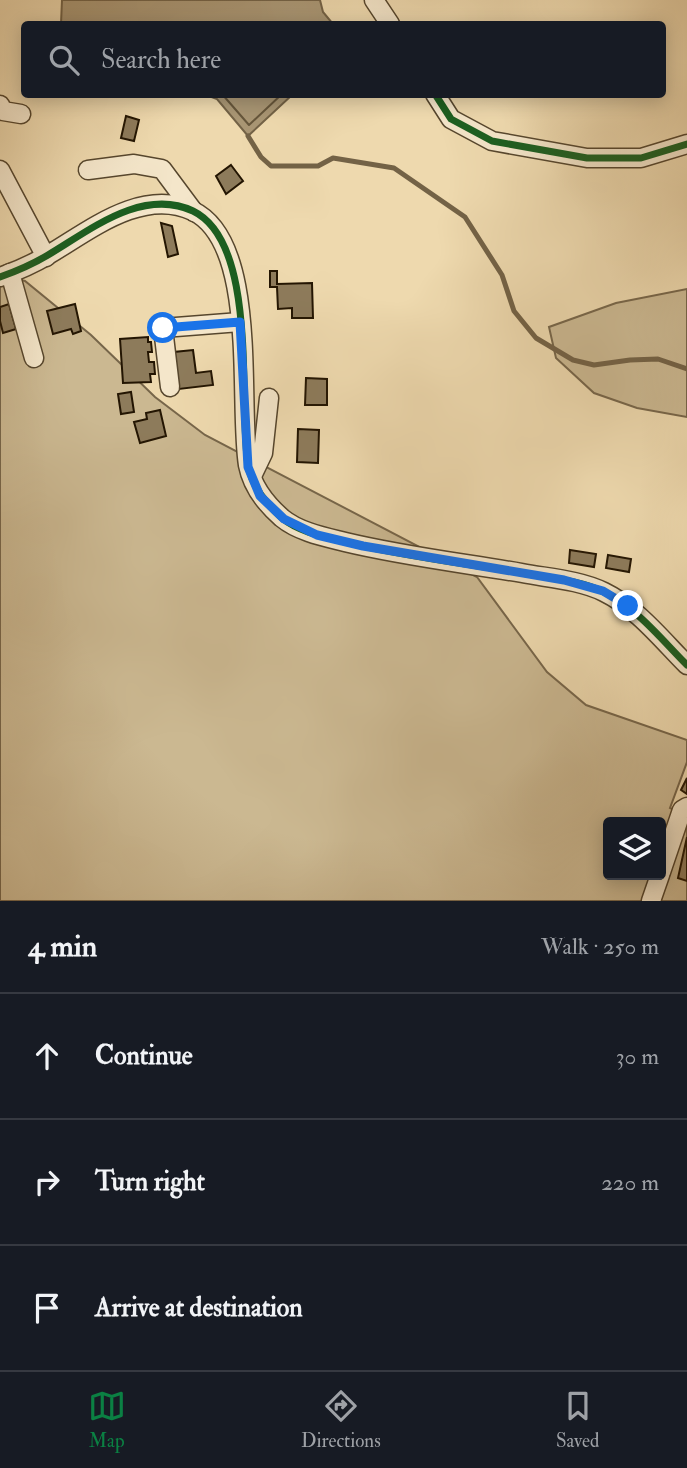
<!DOCTYPE html>
<html lang="en">
<head>
<meta charset="utf-8">
<style>
	:root { --surface:#171b24; --page:#20242c; --text:#f1f3f6; --muted:#9ea1a6; --line:#363941; --accent:#0b8043 }
	body { margin:0; font-family:"IM FELL Double Pica",serif; background:var(--page); color:var(--text) }
	.controls { position:absolute; right:21px; bottom:21px; display:grid; overflow:hidden; border-radius:7px; box-shadow:0 4px 18px #0003 }
	.controls button { width:63px; height:63px; display:grid; place-items:center; padding:0; border:0; border-bottom:2px solid var(--line); background:var(--surface); color:var(--text); font:35px sans-serif }
	.stop { position:absolute; width:21px; height:21px; margin:-16px; border:5px solid #1a73e8; border-radius:50%; background:#fff }
	.stop.end { background:#1a73e8; border-color:#fff; box-shadow:0 2px 7px #0008 }
	.list { margin:0; padding:0; list-style:none }
	h2 { display:flex; justify-content:space-between; align-items:center; height:91px; margin:0; padding:0 28px; font-size:30px }
	h2 small { font-size:23px; font-weight:400; color:var(--muted) }
	.list li { display:grid; grid-template-columns:46px 1fr auto; gap:21px; align-items:center; box-sizing:border-box; height:126px; padding:0 28px; border-top:2px solid var(--line) }
	.list b { display:block; font-size:26px; white-space:nowrap }
	.list em { font-size:23px; font-style:normal; color:var(--muted) }
	.icon { flex:none; width:38px; height:38px; fill:none; stroke:currentColor; stroke-width:2; stroke-linecap:round; stroke-linejoin:round }
	.map { position:relative; flex:none; width:687px; height:901px; overflow:hidden }
	.search { position:absolute; background:var(--surface); box-shadow:0 4px 18px #0003; left:21px; right:21px; top:21px; height:77px; display:flex; align-items:center; gap:18px; box-sizing:border-box; padding:0 24px; border-radius:7px; color:var(--muted); font-size:26px }
	.sheet { height:469px; background:var(--surface) }
	nav { display:flex; justify-content:space-around; align-items:center; box-sizing:border-box; height:98px; border-top:2px solid var(--line); background:var(--surface); font-size:19px; color:var(--muted) }
	nav a { display:grid; justify-items:center; gap:4px }
	nav .on { color:var(--accent) }
	.map>svg:first-child { display:block }
	.green { fill:#cbb891; stroke:#77664a; stroke-width:2; fill-rule:evenodd }
	.water { fill:#a99674; stroke:#736246; stroke-width:2 }
	.lines { fill:none; stroke-linecap:round; stroke-linejoin:round }
	.shore { stroke:#66563b; stroke-width:2 }
	.stream { stroke:#736246; stroke-width:5 }
	.building { fill:#8d7b5b; stroke:#231502; stroke-width:2 }
	.minor-casing { stroke:#56462d; stroke-width:21 }
	.minor { stroke:#f4e6ca; stroke-width:18 }
	.cycleway-casing { stroke:#f4e6ca; stroke-width:11 }
	.cycleway { stroke:#1b5e20; stroke-width:7 }
	.route { stroke:#1a73e8; stroke-width:9 }
</style>
</head>
<body>
<div class="map">
<svg width="687" height="901" viewBox="0 0 687 901">
	<rect width="100%" height="100%" fill="#eed9ae"/>
	<filter id="stains"><feTurbulence type="fractalNoise" baseFrequency=".00286" numOctaves="4"/><feColorMatrix values="0 0 0 0 .2 0 0 0 0 .09 0 0 0 0 .02 0 0 0 .5 -.17"/></filter>
	<radialGradient id="worn" r=".72"><stop offset=".6" stop-color="#630" stop-opacity="0"/><stop offset="1" stop-color="#630" stop-opacity=".3"/></radialGradient>
	<g class="green">
		<path d="M0,275L25,281L91,335L155,397L205,435L477,577L547,672L586,705L687,740V762L670,808L687,816V901H0ZM608,822H661V875H608Z"/>
		<path d="M687,289V417L637,408L594,393L556,358L549,327L616,303Z"/>
	</g>
	<g class="water">
		<path d="M62,0H320L323,12L333,24H61Z"/>
		<path d="M206,95H292L248,136L217,99Z"/>
	</g>
	<g class="lines">
		<path class="shore" d="M222,94L249,125L282,94"/>
		<path class="stream" d="M248,136L261,157L271,166H318L333,158L394,168L465,217L502,275L514,311L536,338L573,360L594,365L630,360L658,359L687,369"/>
	</g>
	<g class="building">
		<path d="M126,116L139,120L134,141L121,138Z"/>
		<path d="M231,165L243,181L226,194L216,176Z"/>
		<path d="M161,223L172,226L178,254L168,257Z"/>
		<path d="M270,271H277V284L312,283L313,318H292V308L278,309L277,287H270Z"/>
		<path d="M9,304L16,329L3,333L0,321V307Z"/>
		<path d="M75,304L81,331L73,334L71,329L53,334L47,311Z"/>
		<path d="M148,337V342H151L152,352H148L149,362H154L155,374H150L151,382L123,383L120,339Z"/>
		<path d="M193,350L196,373L211,371L213,385L179,389L174,352Z"/>
		<path d="M306,378L327,379V405H305Z"/>
		<path d="M131,392L134,412L121,414L118,394Z"/>
		<path d="M160,410L166,436L140,443L134,422L147,419L146,413Z"/>
		<path d="M298,429L319,430L318,463L297,462Z"/>
		<path d="M570,550L596,554L594,567L569,563Z"/>
		<path d="M608,555L631,559L629,572L606,568Z"/>
		<path d="M687,778V794L681,790Z"/>
		<path d="M687,837V881L678,878Z"/>
	</g>
	<g class="lines">
		<g class="minor-casing">
			<g id="minor">
				<path d="M374,0L390,24"/>
				<path d="M435,94L451,119L492,141L587,158H641L687,144"/>
				<path d="M0,105L3,111L21,114"/>
				<path d="M0,170L46,257"/>
				<path d="M88,170L134,164L162,169L194,212"/>
				<path d="M10,273L34,358"/>
				<path d="M0,277C17,271 33,264 48,255C89,231 142,187 193,211C259,243 238,403 248,465C252,486 266,504 282,518C299,532 325,537 345,542C403,556 463,563 522,573C548,578 580,580 604,592C637,608 662,640 687,665"/>
				<path d="M170,387L163,328L240,322"/>
				<path d="M252,476L263,453L269,398"/>
				<path d="M661,872L682,810L687,807"/>
				<path d="M651,901L660,875"/>
			</g>
		</g>
		<use href="#minor" class="minor"/>
		<g class="cycleway-casing">
			<g id="cycleway">
				<path d="M435,94L451,119L492,141L587,158H641L687,144"/>
				<path d="M0,277C17,271 33,264 48,255C89,231 142,187 193,211C259,243 238,403 248,465C252,486 266,504 282,518C299,532 325,537 345,542C403,556 463,563 522,573C548,578 580,580 604,592C637,608 662,640 687,665"/>
			</g>
		</g>
		<use href="#cycleway" class="cycleway"/>
	</g>
	<g class="lines">
		<path class="route" d="M163,328L240,322L248,467L260,496L284,519L317,535L363,546L564,580L603,591L628,606"/>
	</g>
	<rect width="100%" height="100%" filter="url(#stains)"/>
	<rect width="100%" height="100%" fill="url(#worn)"/>
</svg>
<div class="controls">
<button><svg class="icon" aria-label="layers" viewBox="0 0 24 24"><path d="M12 4l9 5-9 5-9-5zM3 14l9 5 9-5"/></svg></button>
</div>
<div class="stop" style="left:163px;top:328px"></div>
<div class="stop end" style="left:628px;top:606px"></div>
<div class="search"><svg class="icon" aria-label="search" viewBox="0 0 24 24"><circle cx="10" cy="10" r="6"/><path d="M15 15l6 6"/></svg>Search here</div>
</div>
<section class="sheet">
<h2>4 min<small>Walk · 250 m</small></h2>
<ul class="list">
<li><svg class="icon" aria-label="ahead" viewBox="0 0 24 24"><path d="M12 20V5M6 11l6-6 6 6"/></svg><div><b>Continue</b></div><em>30 m</em></li>
<li><svg class="icon" aria-label="right" viewBox="0 0 24 24"><path d="M7 20v-9h11M14 6l5 5-5 5"/></svg><div><b>Turn right</b></div><em>220 m</em></li>
<li><svg class="icon" aria-label="arrive" viewBox="0 0 24 24"><path d="M6 21V4h12l-3 4 3 4H6"/></svg><div><b>Arrive at destination</b></div></li>
</ul>
</section>
<nav>
<a class="on"><svg class="icon" aria-label="map" viewBox="0 0 24 24"><path d="M3 6l6-2 6 2 6-2v14l-6 2-6-2-6 2zM9 4v14M15 6v14"/></svg>Map</a>
<a><svg class="icon" aria-label="directions" viewBox="0 0 24 24"><path d="M12 3l9 9-9 9-9-9zM9 14v-3h6M13 9l2 2-2 2"/></svg>Directions</a>
<a><svg class="icon" aria-label="saved" viewBox="0 0 24 24"><path d="M7 4h10v16l-5-4-5 4z"/></svg>Saved</a>
</nav>
</body>
</html>
